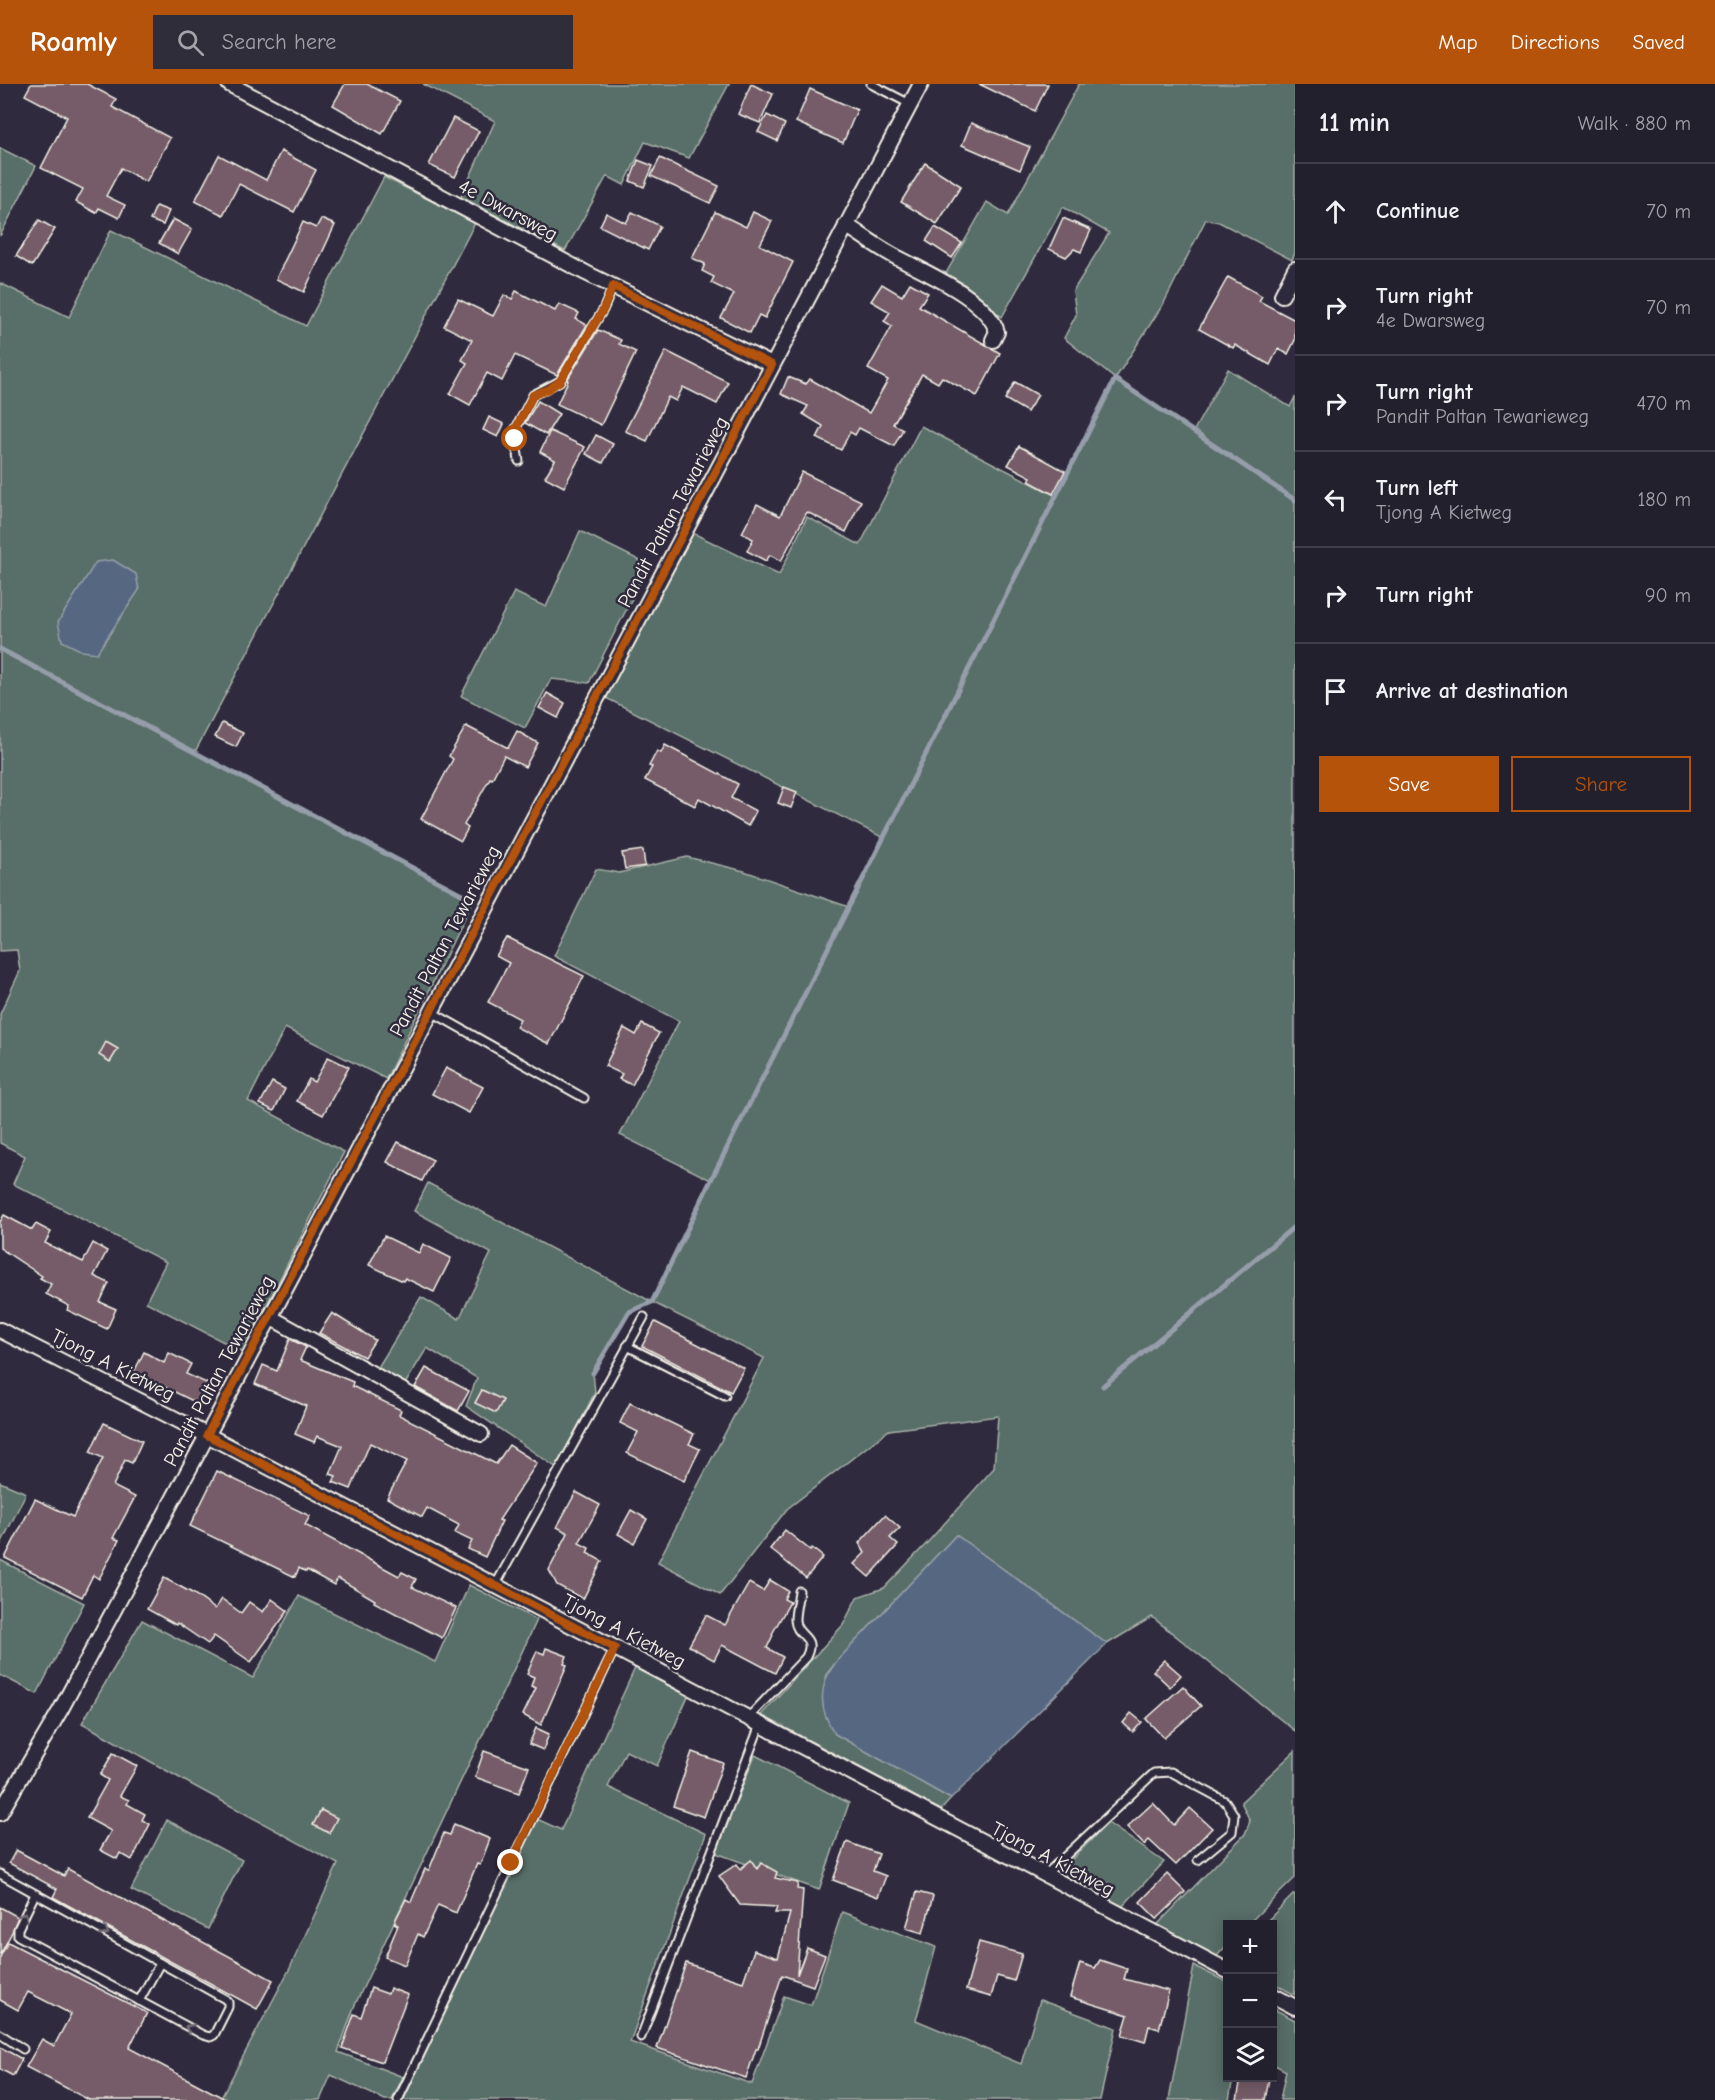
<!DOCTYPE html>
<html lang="en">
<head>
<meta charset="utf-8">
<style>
	:root { --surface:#23202e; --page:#2f2d3a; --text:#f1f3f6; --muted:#a3a3aa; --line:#403e4a; --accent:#b45309 }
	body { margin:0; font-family:"Comic Neue",sans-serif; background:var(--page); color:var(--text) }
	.controls { position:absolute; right:18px; bottom:18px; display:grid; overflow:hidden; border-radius:0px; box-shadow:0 3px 15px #0003 }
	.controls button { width:54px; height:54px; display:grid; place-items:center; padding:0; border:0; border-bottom:2px solid var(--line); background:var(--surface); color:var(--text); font:30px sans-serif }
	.stop { position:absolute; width:18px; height:18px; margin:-14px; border:4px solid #b45309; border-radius:50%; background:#fff }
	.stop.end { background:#b45309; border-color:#fff; box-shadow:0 2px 6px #0008 }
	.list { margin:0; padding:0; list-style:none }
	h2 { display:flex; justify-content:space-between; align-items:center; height:78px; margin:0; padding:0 24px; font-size:26px }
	h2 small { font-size:20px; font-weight:400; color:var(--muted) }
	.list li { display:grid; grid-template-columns:39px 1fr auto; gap:18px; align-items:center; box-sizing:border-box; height:96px; padding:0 24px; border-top:2px solid var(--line) }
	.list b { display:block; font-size:22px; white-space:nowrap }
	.list p { margin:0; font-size:20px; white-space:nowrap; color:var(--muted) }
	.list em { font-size:20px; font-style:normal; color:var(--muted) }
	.actions { display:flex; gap:12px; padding:18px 24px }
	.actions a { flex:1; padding:14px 0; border:2px solid var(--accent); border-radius:0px; text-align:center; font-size:21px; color:var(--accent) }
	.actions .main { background:var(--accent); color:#fff }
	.icon { flex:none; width:33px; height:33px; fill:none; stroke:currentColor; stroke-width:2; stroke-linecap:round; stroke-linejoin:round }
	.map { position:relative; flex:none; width:1295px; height:2016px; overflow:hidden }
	header { display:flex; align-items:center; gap:36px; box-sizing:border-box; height:84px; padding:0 30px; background:var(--accent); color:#fff }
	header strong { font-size:28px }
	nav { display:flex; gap:33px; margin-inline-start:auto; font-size:21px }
	.search { width:420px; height:54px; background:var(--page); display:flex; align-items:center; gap:15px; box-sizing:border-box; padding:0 21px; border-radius:0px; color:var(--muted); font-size:22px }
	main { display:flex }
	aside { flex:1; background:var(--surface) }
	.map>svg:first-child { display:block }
	.green { fill:#596e67; stroke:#a6b0a8; stroke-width:1.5 }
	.water { fill:#566781; stroke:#959eaa; stroke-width:1.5 }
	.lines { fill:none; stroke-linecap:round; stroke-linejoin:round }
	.stream { stroke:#959eaa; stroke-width:5 }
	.building { fill:#755c67; stroke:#f4f1e8; stroke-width:1.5 }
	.lane-casing { stroke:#f4f1e8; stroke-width:11 }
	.street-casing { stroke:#f4f1e8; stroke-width:18 }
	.lane { stroke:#2f2a3d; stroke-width:7 }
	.street { stroke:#2f2a3d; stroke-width:14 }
	.oneway { stroke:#747079 }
	.route { stroke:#b45309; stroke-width:8 }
	.labels { text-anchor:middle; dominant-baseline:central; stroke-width:5; stroke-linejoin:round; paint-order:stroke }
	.street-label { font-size:20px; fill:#f4f1e8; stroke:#2f2a3d }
</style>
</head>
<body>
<header>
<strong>Roamly</strong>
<div class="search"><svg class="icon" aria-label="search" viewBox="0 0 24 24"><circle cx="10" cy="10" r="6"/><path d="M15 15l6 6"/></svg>Search here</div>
<nav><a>Map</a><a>Directions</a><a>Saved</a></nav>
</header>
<main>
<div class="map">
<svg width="1295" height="2016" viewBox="0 0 1295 2016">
	<rect width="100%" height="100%" fill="#2f2a3d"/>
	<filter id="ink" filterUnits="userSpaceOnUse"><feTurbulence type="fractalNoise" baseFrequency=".0167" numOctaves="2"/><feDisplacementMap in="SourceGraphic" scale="12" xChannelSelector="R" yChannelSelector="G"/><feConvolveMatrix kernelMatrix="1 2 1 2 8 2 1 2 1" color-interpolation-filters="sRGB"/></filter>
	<g filter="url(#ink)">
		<g class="green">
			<path d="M423,0H729L689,74L645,58L624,101L607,92L565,167L461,113L495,37Z"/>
			<path d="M1079,0H1295V169L1292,176L1219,138L1206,135L1164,219L1115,295L1193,348L1228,285L1290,323L1295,313V1647L1152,1533L1107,1560L956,1451L836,1578L826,1591L835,1650L951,1715L941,1726L761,1631L843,1541L857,1513L884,1504L927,1459L994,1384L998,1332L889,1346L787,1425L720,1511L658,1478L764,1274L652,1218L629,1228L593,1289L595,1308L557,1384L466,1322L477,1294L427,1264L405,1300L377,1285L421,1213L459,1235L491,1169L414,1127L428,1099L652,1218L711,1096L620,1051L679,937L554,872L596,785L619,789L687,773L744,787L849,823L884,754L604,613L691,448L779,491L807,433L860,461L921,342L1056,412L1115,295L1064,254L1076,231L1073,207L1109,149L1063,123L1002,233L945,191L987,118L1008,131Z"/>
			<path d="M0,64L36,82L0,152Z"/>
			<path d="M384,93L475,139L195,668L473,816L386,995L285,944L248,1017L344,1068L243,1268L146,1218L166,1178L13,1100L25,1072L0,1059V930L20,887L17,866L0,867V199L69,233L111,146L306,242Z"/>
			<path d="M580,447L649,481L589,599L551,595L525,644L461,612L514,508L546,523Z"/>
			<path d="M0,1398L26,1409L0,1462Z"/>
			<path d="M0,1476L84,1519L37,1610L0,1591Z"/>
			<path d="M469,1501L537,1536L354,1923L338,1968L403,1993L392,2016H385L331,1991L320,2016H220L290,1884L338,1780L185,1697L82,1639L142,1536L253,1594L299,1512L435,1578Z"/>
			<path d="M635,1584L688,1612L657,1682L626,1667L608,1703L706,1750L630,1958L752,2000L784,1912L811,1921L842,1828L936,1863L916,1936L1021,1980L1040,1916L1116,1944L1100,2016H403L537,1735L561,1746Z"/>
			<path d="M1295,1667V1794L1248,1840H1228L1227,1861L1216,1873L1157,1841L1245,1750L1250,1737L1241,1718Z"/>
			<path d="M755,1671L849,1719L819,1806L716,1769Z"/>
			<path d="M167,1736L242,1776L208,1845L131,1806Z"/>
			<path d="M1108,1739L1164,1778L1121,1824L1059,1788Z"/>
			<path d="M1294,1810L1295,1811V1911L1273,1899L1272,1840H1264Z"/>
			<path d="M1194,1882L1227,1898L1228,1994H1233L1229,2016H1169Z"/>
			<path d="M1272,1924L1295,1936V2016H1280L1286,1987L1273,1980Z"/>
		</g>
		<g class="water">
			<path d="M113,476L136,490L139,506L97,569L82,567L62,557L58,538L96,478Z"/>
			<path d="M956,1451L1107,1560L951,1715L835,1650C818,1625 818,1601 836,1578Z"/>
		</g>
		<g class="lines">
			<g class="stream">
				<path d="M0,565L473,816"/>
				<path d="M593,1289L629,1228L652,1218L711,1096L1115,295L1295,416"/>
				<path d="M1103,1302L1295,1142"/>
			</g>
		</g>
		<g class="building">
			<path d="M31,0H87L116,15L112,23L170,54L146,98L121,84L106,112L125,121L119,134L99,124L96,129L76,118L83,105L41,84L67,33L25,11Z"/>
			<path d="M345,0H367L400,17L382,50L333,21Z"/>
			<path d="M751,0L773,10L760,39L738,30Z"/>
			<path d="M979,0H1048L1035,27Z"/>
			<path d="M810,5L857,26L843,59L796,38Z"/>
			<path d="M767,31L785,40L777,57L758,48Z"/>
			<path d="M453,34L479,47L455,93L429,81Z"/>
			<path d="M971,39L1030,63L1020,86L962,61Z"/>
			<path d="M281,67L316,86L294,128L239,100L223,131L195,117L219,71L266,96Z"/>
			<path d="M660,74L719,102L710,119L651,92Z"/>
			<path d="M638,76L653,82L644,103L630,97Z"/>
			<path d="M925,79L961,102L937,140L901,118Z"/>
			<path d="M156,122L169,127L163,141L150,136Z"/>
			<path d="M632,128L660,142L648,166L600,142L606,129L626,139Z"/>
			<path d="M715,128L746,143L753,128L772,137L760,161L793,178L765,234L759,231L750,249L721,234L734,210L711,199L714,193L702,187L705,180L692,174Z"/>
			<path d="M1063,134L1091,146L1081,168L1074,165L1066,173L1049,165Z"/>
			<path d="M173,135L192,145L178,170L159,159Z"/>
			<path d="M321,135L335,141L304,208L276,195L303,138L316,144Z"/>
			<path d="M39,136L55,145L32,182L16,172Z"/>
			<path d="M935,143L962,159L952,174L926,157Z"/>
			<path d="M1228,193L1262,212L1259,217L1295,236V256L1288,270L1278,265L1270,281L1235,261L1233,264L1199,245Z"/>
			<path d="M910,199L928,209L919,222L1000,269L977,312L942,293L938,299L922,290L893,340L903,345L894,362L859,344L855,351L850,348L841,366L817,354L823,342L803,330L808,322L781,310L788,293L806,300L810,295L869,329L888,296L868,285L892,242L884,237L890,228L871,217L882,200L902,212Z"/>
			<path d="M516,207L555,227L559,220L579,229L576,235L587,241L557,291L515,271L502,297L487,289L470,321L450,310L467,279L462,276L472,256L444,242L458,215L493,232L504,211L512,215Z"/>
			<path d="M598,246L621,256L619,260L636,268L601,341L557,320L568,297L567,296Z"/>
			<path d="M666,267L728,298L717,320L683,303L676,317L668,313L647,357L625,347Z"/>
			<path d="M1015,298L1038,311L1027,328L1005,315Z"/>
			<path d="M538,317L559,330L546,351L525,339Z"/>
			<path d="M489,333L504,340L498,353L483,346Z"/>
			<path d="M550,347L585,363L564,403L545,393L555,376L540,368Z"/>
			<path d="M596,351L613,360L603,379L586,370Z"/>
			<path d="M1019,362L1065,387L1053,410L1029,397L1031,393L1008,381Z"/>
			<path d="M802,388L861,417L846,448L807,428L781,477L770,471L766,477L747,467L753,455L742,449L757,420L780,432Z"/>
			<path d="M547,609L565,619L558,634L539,624Z"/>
			<path d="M222,639L243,649L236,663L215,653Z"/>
			<path d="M466,642L508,664L517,647L538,659L525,683L504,672L492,695L490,694L464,741L468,744L461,757L421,735L453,675L449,672Z"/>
			<path d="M665,661L738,700L731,714L756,727L748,742L699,714L695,722L645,696L652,683L649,682L657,667L661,669Z"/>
			<path d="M784,703L797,708L791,724L778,719Z"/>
			<path d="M643,766L645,782L625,785L622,769Z"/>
			<path d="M507,854L584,892L549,960L516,943L520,935L488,918L509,879L496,872Z"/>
			<path d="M642,940L659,949L632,1001L619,995L622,990L605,982L624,944L636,951Z"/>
			<path d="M106,958L118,965L110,978L99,971Z"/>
			<path d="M328,973L349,983L323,1031L297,1017L309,995L314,998Z"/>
			<path d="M446,984L483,1003L469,1029L432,1010Z"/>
			<path d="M272,998L285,1005L274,1027L260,1020Z"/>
			<path d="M398,1058L433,1076L422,1097L387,1078Z"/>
			<path d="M4,1131L32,1146L36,1140L51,1148L45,1159L83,1178L93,1159L107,1167L94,1192L109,1199L100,1218L116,1225L107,1245L67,1226L69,1222L46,1210L51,1200L40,1194L42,1192L0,1164V1138Z"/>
			<path d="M384,1152L419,1169L423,1160L451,1174L434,1208L405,1194L403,1197L369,1181Z"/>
			<path d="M332,1229L375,1256L364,1273L319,1249Z"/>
			<path d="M655,1238L744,1284L731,1308L642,1262Z"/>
			<path d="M290,1255L306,1263L300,1276L353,1298L352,1302L401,1326L399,1331L496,1380L509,1361L537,1379L499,1436L502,1437L485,1473L468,1465L472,1457L455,1449L459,1441L427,1424L422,1433L387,1414L407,1377L370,1359L351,1405L333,1398L336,1392L330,1390L342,1362L317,1352L314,1358L295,1350L306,1322L255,1300L263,1281L277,1287Z"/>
			<path d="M144,1268L164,1279L169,1269L191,1280L186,1290L209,1300L199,1320L134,1288Z"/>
			<path d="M426,1284L469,1307L458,1327L415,1303Z"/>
			<path d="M482,1306L503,1316L496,1329L475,1319Z"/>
			<path d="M630,1319L694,1350L689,1360L700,1365L684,1397L627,1369L638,1348L620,1339Z"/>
			<path d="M104,1339L142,1357L132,1379L125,1376L113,1402L135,1413L113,1454L119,1456L99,1495L93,1491L82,1513L5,1474L35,1415L73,1433L103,1374L90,1368Z"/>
			<path d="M217,1387L310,1432L305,1441L399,1492L402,1488L416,1495L412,1503L456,1524L442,1554L374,1518L375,1516L338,1494L334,1501L307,1486L306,1488L299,1484L295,1493L190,1442Z"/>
			<path d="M576,1408L600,1421L579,1459L589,1464L587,1469L602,1477L583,1515L557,1501L549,1486L568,1449L557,1443Z"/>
			<path d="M631,1426L647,1435L634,1459L618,1450Z"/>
			<path d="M885,1431L900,1444L890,1454L898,1461L869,1493L854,1480L865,1469L859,1459Z"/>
			<path d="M785,1446L810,1466L812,1464L823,1473L806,1494L770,1465Z"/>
			<path d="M164,1494L194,1510L215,1525L222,1515L241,1529L249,1518L263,1528L272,1515L288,1527L251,1578L214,1552L208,1560L177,1539L176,1541L147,1525Z"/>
			<path d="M770,1496L788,1507L784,1515L790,1518L772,1550L773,1551L767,1564L783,1573L775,1589L722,1561L714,1576L689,1562L706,1531L725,1541L749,1499L763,1507Z"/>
			<path d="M546,1564L567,1572L564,1580L567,1581L541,1641L523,1631L536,1604L531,1602L534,1593L527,1590L537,1567L544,1570Z"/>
			<path d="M1164,1576L1181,1591L1170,1603L1153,1587Z"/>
			<path d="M1183,1602L1201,1622L1164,1654L1146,1635Z"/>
			<path d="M1131,1629L1142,1638L1133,1648L1123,1639Z"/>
			<path d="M536,1644L549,1650L543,1666L529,1660Z"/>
			<path d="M484,1667L529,1683L519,1709L475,1693Z"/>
			<path d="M692,1668L723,1679L704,1733L673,1722Z"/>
			<path d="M113,1669L137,1682L120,1712L129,1716L127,1720L145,1730L142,1736L150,1740L132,1776L120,1769L117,1775L100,1766L111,1747L87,1734L108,1696L100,1691Z"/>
			<path d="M1153,1719L1174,1741L1190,1724L1212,1744L1176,1781L1149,1756L1144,1761L1127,1743Z"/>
			<path d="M321,1726L337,1734L329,1749L313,1741Z"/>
			<path d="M454,1740L490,1755L480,1781L477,1780L456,1829L438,1821L423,1853L418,1850L405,1881L385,1873L398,1841L394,1839L406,1815L411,1818L425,1785L429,1786L444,1749L450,1751Z"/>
			<path d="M847,1758L879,1770L873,1787L886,1792L878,1813L833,1796Z"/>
			<path d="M16,1766L64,1792L68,1785L273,1896L257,1925L53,1813L57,1805L9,1779Z"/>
			<path d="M751,1776L757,1785L761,1779L777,1788L775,1794L798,1799L797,1805L803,1806L797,1891L807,1864L825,1871L813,1902L782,1891L758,1965H756L746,1994L657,1964L686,1879L743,1898L754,1866L778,1874L790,1829H775L777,1823L740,1821L719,1792L737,1780L740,1785Z"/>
			<path d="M1167,1790L1185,1808L1157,1835L1140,1818Z"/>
			<path d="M917,1808L933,1812L923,1849L906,1844Z"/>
			<path d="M0,1823L18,1833L12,1848L0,1871Z"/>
			<path d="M8,1858L147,1929L129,1964L227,2016H89L26,1983L42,1955L54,1962L71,1930L28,1908L18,1926L0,1916V1873Z"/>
			<path d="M979,1858L1022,1870L1014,1897L997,1892L991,1913L966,1906Z"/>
			<path d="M1100,1876L1127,1885L1124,1895L1169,1907L1159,1945L1149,1942L1145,1958L1122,1951L1128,1931L1070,1913L1080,1879L1095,1884Z"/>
			<path d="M371,1904L388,1910L390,1904L408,1911L382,1978L342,1964L354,1930L361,1933Z"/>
			<path d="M0,1963L22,1975L13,1992L0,1985Z"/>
			<path d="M1241,1994L1269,1995L1265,2016H1237Z"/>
		</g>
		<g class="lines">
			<g class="lane-casing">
				<g id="lane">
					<path d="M871,0L910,20"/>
					<path d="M519,377L514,348L533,311L560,297L603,226L613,203"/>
					<path d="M430,927L584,1014"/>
					<path d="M627,1262L725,1312"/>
					<path d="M495,1502L644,1233"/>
					<path d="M748,1634L806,1573C817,1551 796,1554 795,1536C795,1527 798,1516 799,1507"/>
					<path d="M0,1790L225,1915L228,1918V1923L214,1951L210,1953L203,1951L18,1852V1845L35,1810"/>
					<path d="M1044,1792L1154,1689L1171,1688L1225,1717L1234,1731L1232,1748L1198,1776"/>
					<path d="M139,1917L160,1879"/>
					<path d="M0,1950L23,1965"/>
					<path d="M641,1953L760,1641"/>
					<path d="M398,2016L615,1564"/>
				</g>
			</g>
			<g class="street-casing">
				<g id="street">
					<path d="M229,0L586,189L772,281"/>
					<path d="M846,141C863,152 880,165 898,174C926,189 988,215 997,248L993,256"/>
					<path d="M1282,211L1295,185"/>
					<path d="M270,1233L481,1350"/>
					<path d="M0,1246L207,1351L615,1564L1228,1887"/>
					<path d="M0,1729L61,1625L288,1200L921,0"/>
					<path d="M1272,1911L1295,1923"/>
				</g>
			</g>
			<use href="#lane" class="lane"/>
			<use href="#street" class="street"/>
		</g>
		<defs><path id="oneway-chevron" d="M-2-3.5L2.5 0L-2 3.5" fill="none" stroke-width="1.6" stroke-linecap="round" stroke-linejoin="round" transform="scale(1.5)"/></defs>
		<g class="oneway">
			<use href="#oneway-chevron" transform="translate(24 1832) rotate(-63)"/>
			<use href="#oneway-chevron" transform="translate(105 1848) rotate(29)"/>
			<use href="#oneway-chevron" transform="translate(189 1944) rotate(-152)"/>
		</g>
	</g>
	<g class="lines" filter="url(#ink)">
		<path class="route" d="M511,1779L615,1564L207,1351L772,281L613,202L603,226L560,297L549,305L533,311L514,348L515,355"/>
	</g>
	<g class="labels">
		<g class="street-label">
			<text transform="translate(508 126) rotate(28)">4e Dwarsweg</text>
			<text transform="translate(673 428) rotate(-62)">Pandit Paltan Tewarieweg</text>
			<text transform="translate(445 857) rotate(-62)">Pandit Paltan Tewarieweg</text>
			<text transform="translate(113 1281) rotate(27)">Tjong A Kietweg</text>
			<text transform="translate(219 1287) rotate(-62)">Pandit Paltan Tewarieweg</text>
			<text transform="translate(624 1547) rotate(28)">Tjong A Kietweg</text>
			<text transform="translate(1053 1775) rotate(28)">Tjong A Kietweg</text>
		</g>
	</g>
</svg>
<div class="controls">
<button>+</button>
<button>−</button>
<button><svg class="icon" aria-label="layers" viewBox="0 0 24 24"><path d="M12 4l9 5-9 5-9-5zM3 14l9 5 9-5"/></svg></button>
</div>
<div class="stop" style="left:515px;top:355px"></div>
<div class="stop end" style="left:511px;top:1779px"></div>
</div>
<aside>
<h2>11 min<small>Walk · 880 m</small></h2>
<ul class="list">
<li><svg class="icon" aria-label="ahead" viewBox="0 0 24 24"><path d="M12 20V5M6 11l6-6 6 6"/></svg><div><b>Continue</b></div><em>70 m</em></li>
<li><svg class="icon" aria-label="right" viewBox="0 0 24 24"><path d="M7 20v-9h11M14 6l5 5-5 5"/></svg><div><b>Turn right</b><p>4e Dwarsweg</p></div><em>70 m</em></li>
<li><svg class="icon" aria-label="right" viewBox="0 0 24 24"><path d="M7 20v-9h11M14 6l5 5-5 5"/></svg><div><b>Turn right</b><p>Pandit Paltan Tewarieweg</p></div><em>470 m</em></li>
<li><svg class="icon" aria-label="left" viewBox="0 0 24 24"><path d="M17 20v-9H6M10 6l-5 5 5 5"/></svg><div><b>Turn left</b><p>Tjong A Kietweg</p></div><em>180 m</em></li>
<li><svg class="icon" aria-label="right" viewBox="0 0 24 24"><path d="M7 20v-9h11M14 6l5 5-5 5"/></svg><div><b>Turn right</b></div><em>90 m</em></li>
<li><svg class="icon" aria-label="arrive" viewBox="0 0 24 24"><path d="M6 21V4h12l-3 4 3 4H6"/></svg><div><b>Arrive at destination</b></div></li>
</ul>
<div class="actions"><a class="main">Save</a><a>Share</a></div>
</aside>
</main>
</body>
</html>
